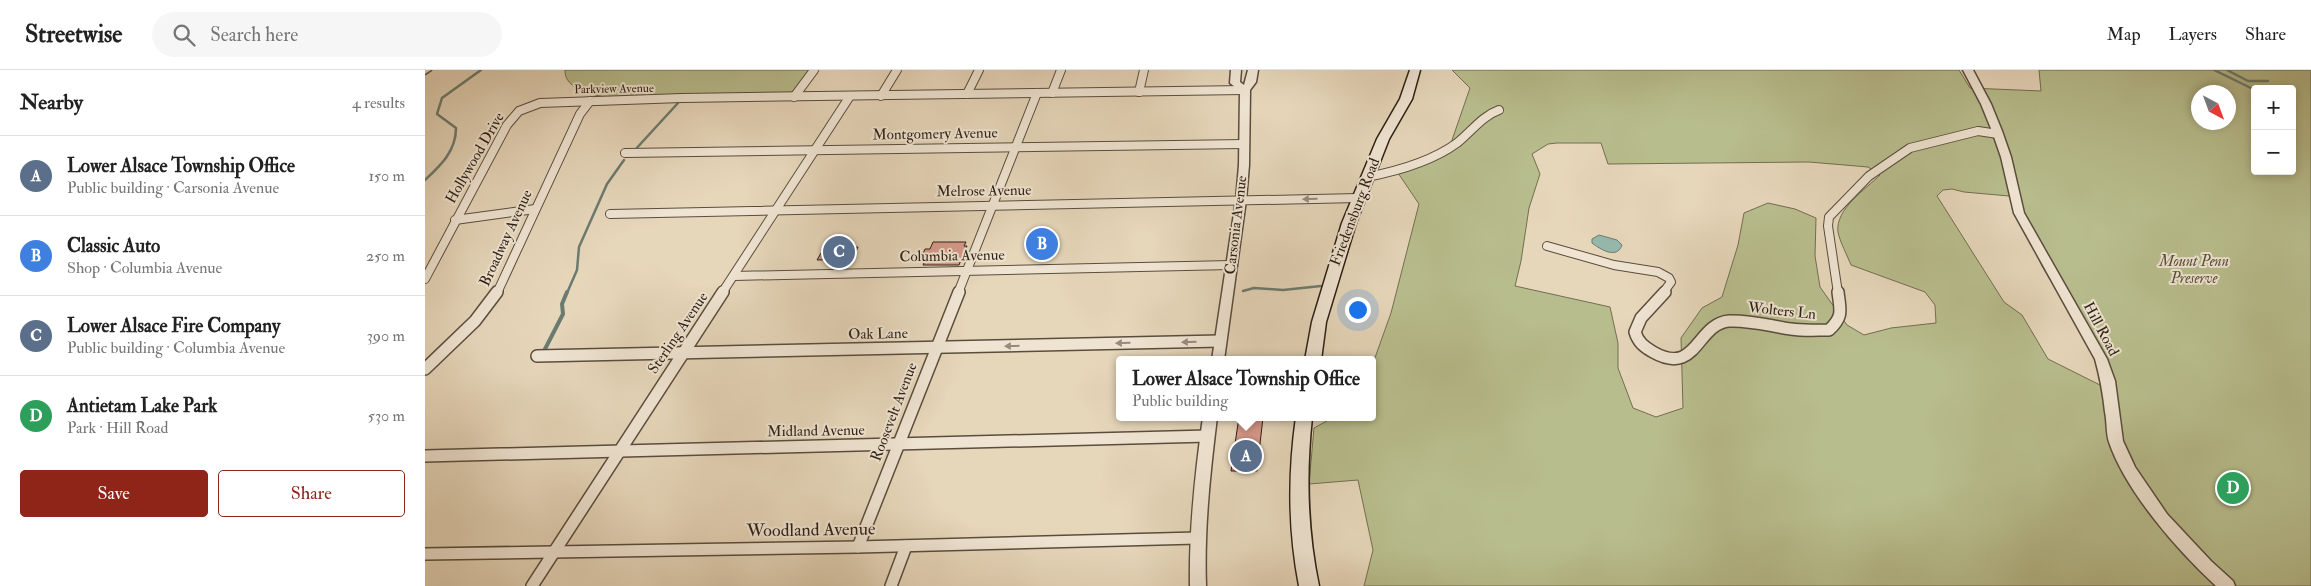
<!DOCTYPE html>
<html lang="en">
<head>
<meta charset="utf-8">
<style>
	:root { --surface:#fff; --page:#f6f6f6; --text:#222; --muted:#767676; --line:#e0e0e0; --accent:#8f2418 }
	body { margin:0; font-family:"IM FELL Double Pica",serif; background:var(--page); color:var(--text) }
	.controls { position:absolute; right:15px; top:15px; display:grid; overflow:hidden; border-radius:5px; box-shadow:0 2px 8px #0003 }
	.controls button { width:45px; height:45px; display:grid; place-items:center; padding:0; border:0; border-bottom:1px solid var(--line); background:var(--surface); color:var(--text); font:25px sans-serif }
	.compass { position:absolute; left:1766px; top:15px; width:45px; height:45px; border-radius:50%; background:var(--surface); box-shadow:0 2px 8px #0003; rotate:139deg }
	.you { position:absolute; left:932px; top:239px; width:18px; height:18px; margin:-12px; border:4px solid #fff; border-radius:50%; background:#1a73e8; box-shadow:0 0 0 8px #1a73e833 }
	.badge { display:grid; place-items:center; width:32px; height:32px; border-radius:50%; background:var(--accent); color:#fff; font-size:16px; font-weight:700 }
	.pin { position:absolute; translate:-50% -50%; border:2px solid #fff; box-shadow:0 1px 5px #0006 }
	.popup { position:absolute; left:691px; top:286px; width:260px; height:65px; box-sizing:border-box; display:grid; place-content:center; border-radius:5px; background:var(--surface); filter:drop-shadow(0 1px 4px #0005); font-size:16px; white-space:nowrap; color:var(--muted) }
	.popup b { font-size:19px; color:var(--text) }
	.popup::after { content:''; position:absolute; left:50%; top:100%; margin-left:-10px; border:10px solid transparent; border-top-color:var(--surface) }
	.list { margin:0; padding:0; list-style:none }
	h2 { display:flex; justify-content:space-between; align-items:center; height:65px; margin:0; padding:0 20px; font-size:21px }
	h2 small { font-size:16px; font-weight:400; color:var(--muted) }
	.list li { display:grid; grid-template-columns:32px 1fr auto; gap:15px; align-items:center; box-sizing:border-box; height:80px; padding:0 20px; border-top:1px solid var(--line) }
	.list b { display:block; font-size:19px; white-space:nowrap }
	.list p { margin:0; font-size:16px; white-space:nowrap; color:var(--muted) }
	.list em { font-size:16px; font-style:normal; color:var(--muted) }
	.actions { display:flex; gap:10px; padding:15px 20px }
	.actions a { flex:1; padding:11px 0; border:1px solid var(--accent); border-radius:5px; text-align:center; font-size:18px; color:var(--accent) }
	.actions .main { background:var(--accent); color:#fff }
	.icon { flex:none; width:28px; height:28px; fill:none; stroke:currentColor; stroke-width:2; stroke-linecap:round; stroke-linejoin:round }
	.map { position:relative; flex:none; width:1886px; height:516px; overflow:hidden }
	header { display:flex; align-items:center; gap:30px; box-sizing:border-box; height:70px; padding:0 25px; background:var(--surface); border-bottom:1px solid var(--line) }
	header strong { font-size:24px }
	nav { display:flex; gap:28px; margin-inline-start:auto; font-size:18px }
	.search { width:350px; height:45px; background:var(--page); display:flex; align-items:center; gap:12px; box-sizing:border-box; padding:0 18px; border-radius:28px; color:var(--muted); font-size:19px }
	main { display:flex }
	aside { flex:1; background:var(--surface) }
	.map>svg:first-child { display:block }
	.green { fill:#b8bd8d; stroke:#726e50; fill-rule:evenodd }
	.water { fill:#96b9ae; stroke:#6c7b70 }
	.lines { fill:none; stroke-linecap:round; stroke-linejoin:round }
	.stream-far1 { stroke:#6c7b70; stroke-width:2.5 }
	.stream { stroke:#6c7b70; stroke-width:4 }
	.building { fill:#d99a8b; stroke:#2c1f14 }
	.minor-far1-casing { stroke:#5a4d3e; stroke-width:10 }
	.minor-casing { stroke:#5a4d3e; stroke-width:14 }
	.tertiary-casing { stroke:#5a4d3e; stroke-width:3 }
	.secondary-casing { stroke:#2c1f14; stroke-width:3 }
	.minor-far1 { stroke:#efe4d2; stroke-width:8 }
	.minor { stroke:#efe4d2; stroke-width:11 }
	.tertiary { fill:#efe4d2; fill-rule:evenodd }
	.secondary { fill:#efe4d2; fill-rule:evenodd }
	.oneway { fill:#978b7c }
	.labels { text-anchor:middle; dominant-baseline:central; stroke-width:4; stroke-linejoin:round; paint-order:stroke }
	.far-street-label { font-size:12px; fill:#2c1f14; stroke:#efe4d2 }
	.street-label { font-size:15px; fill:#2c1f14; stroke:#efe4d2 }
	.park-label { font-size:15px; font-style:italic; fill:#564e38; stroke:#efe4d2 }
	.near-street-label { font-size:18px; fill:#2c1f14; stroke:#efe4d2 }
</style>
</head>
<body>
<header>
<strong>Streetwise</strong>
<div class="search"><svg class="icon" aria-label="search" viewBox="0 0 24 24"><circle cx="10" cy="10" r="6"/><path d="M15 15l6 6"/></svg>Search here</div>
<nav><a>Map</a><a>Layers</a><a>Share</a></nav>
</header>
<main>
<aside>
<h2>Nearby<small>4 results</small></h2>
<ul class="list">
<li><span class="badge" style="background:#5c6f8a">A</span><div><b>Lower Alsace Township Office</b><p>Public building · Carsonia Avenue</p></div><em>150 m</em></li>
<li><span class="badge" style="background:#3f7fe0">B</span><div><b>Classic Auto</b><p>Shop · Columbia Avenue</p></div><em>250 m</em></li>
<li><span class="badge" style="background:#5c6f8a">C</span><div><b>Lower Alsace Fire Company</b><p>Public building · Columbia Avenue</p></div><em>390 m</em></li>
<li><span class="badge" style="background:#2e9e5b">D</span><div><b>Antietam Lake Park</b><p>Park · Hill Road</p></div><em>530 m</em></li>
</ul>
<div class="actions"><a class="main">Save</a><a>Share</a></div>
</aside>
<div class="map">
<svg width="1886" height="516" viewBox="0 0 1886 516">
	<rect width="100%" height="100%" fill="#e6d6ba"/>
	<filter id="stains"><feTurbulence type="fractalNoise" baseFrequency=".004" numOctaves="4"/><feColorMatrix values="0 0 0 0 .2 0 0 0 0 .09 0 0 0 0 .02 0 0 0 .5 -.17"/></filter>
	<radialGradient id="worn" r=".72"><stop offset=".6" stop-color="#630" stop-opacity="0"/><stop offset="1" stop-color="#630" stop-opacity=".3"/></radialGradient>
	<g class="green">
		<path d="M140,0H389L369,27L184,28C170,25 139,20 140,0Z"/>
		<path d="M1027,0H1534L1545,18L1616,21L1614,0H1886V516H939L948,480L933,410L884,414L889,358L909,347H947V296L966,243L994,134L973,103L1026,73L1045,18ZM1830,19H1867V101H1830ZM1774,22H1804V52H1774ZM1132,73H1176L1183,94L1384,92L1443,97L1455,105C1441,119 1410,139 1413,162C1415,172 1422,185 1426,195L1500,222L1510,235L1511,253L1466,258L1439,265L1422,255L1395,217L1390,186L1391,148L1370,139L1343,133L1319,143L1313,175L1297,227L1277,238L1256,268L1258,338L1231,347L1208,338L1193,298V273L1185,237L1090,216L1096,191L1104,138L1115,104L1107,84L1123,74ZM1527,119L1539,122L1584,126L1617,196L1672,289L1679,317L1623,289L1597,245L1579,232L1512,126L1518,120Z"/>
	</g>
	<path class="water" d="M1174,165L1192,170L1197,175C1192,190 1175,179 1167,173V169Z"/>
	<g class="lines">
		<g class="stream-far1">
			<path d="M1789,0L1830,20"/>
			<path d="M1802,0L1823,11H1843"/>
			<path d="M209,81L253,33"/>
			<path d="M0,110C16,95 31,81 31,58L12,44L17,28L56,0"/>
			<path d="M818,221L829,218L858,220L896,216"/>
			<path d="M142,223L152,200L154,177L182,114L199,90"/>
		</g>
		<path class="stream" d="M119,281L138,244L137,234L142,222"/>
	</g>
	<g class="building">
		<path d="M628,169L626,179L606,180L608,170Z"/>
		<path d="M508,172H541L539,176H542L534,195H498L501,189H496L500,179H505Z"/>
		<path d="M433,177L427,189L392,190L399,178Z"/>
		<path d="M814,347H838L832,401H806Z"/>
	</g>
	<g class="lines">
		<g class="minor-far1-casing">
			<g id="minor-far1">
				<path d="M714,22L719,0"/>
				<path d="M627,23L636,0"/>
				<path d="M542,24L554,0"/>
				<path d="M456,26L472,0"/>
				<path d="M369,27L389,0"/>
				<path d="M200,83L820,74"/>
				<path d="M942,107C973,101 1006,92 1032,73C1046,62 1057,46 1074,40"/>
				<path d="M185,144L933,128"/>
				<path d="M30,150L110,139"/>
				<path d="M1122,176L1189,195L1233,202L1244,208L1246,212L1238,223"/>
				<path d="M309,206L806,195"/>
				<path d="M0,209L82,55L94,41L115,33L257,28L820,20"/>
				<path d="M72,223L155,44L165,31"/>
				<path d="M297,223L425,26"/>
				<path d="M533,223L612,23"/>
				<path d="M1413,223L1403,156L1404,147L1444,106L1485,78L1553,61L1573,64"/>
			</g>
		</g>
		<g class="minor-casing">
			<g id="minor">
				<path d="M1240,222L1216,248L1210,262C1213,272 1219,277 1228,282C1272,307 1271,254 1304,251C1325,250 1345,256 1366,259C1378,261 1391,260 1404,260C1419,246 1415,240 1413,222"/>
				<path d="M112,286L795,271"/>
				<path d="M0,299L50,251L72,222"/>
				<path d="M0,386L783,366"/>
				<path d="M433,477L534,222"/>
				<path d="M0,484L433,477L772,468"/>
				<path d="M107,516L298,222"/>
				<path d="M466,516L481,476"/>
			</g>
		</g>
		<g class="tertiary-casing">
			<g id="tertiary">
				<path d="M0,0H6L0,4Z"/>
				<path d="M806,0H816L815,12L819,15L823,0H833L831,12L825,20L824,95L821,130L799,290H787L811,130L814,95L815,21L805,13Z"/>
				<path d="M1538,0H1548L1566,34L1577,61L1586,87L1599,143L1682,289L1690,311L1698,371L1710,397L1742,444L1786,491L1808,511L1810,516H1791C1753,481 1701,422 1684,372C1681,363 1682,351 1680,342C1678,323 1675,307 1670,289L1589,143L1576,87L1567,61L1556,34Z"/>
				<path d="M778,347H792C785,404 779,459 781,516H765C764,459 770,404 778,347Z"/>
			</g>
		</g>
		<g class="secondary-casing">
			<g id="secondary">
				<path d="M985,0H995L987,29L964,69L931,153L901,252L896,290H880L887,252L917,153L952,69L975,29Z"/>
				<path d="M871,347H887C881,405 882,459 894,516H874C863,459 863,404 871,347Z"/>
			</g>
		</g>
		<use href="#minor-far1" class="minor-far1"/>
		<use href="#minor" class="minor"/>
		<use href="#tertiary" class="tertiary"/>
		<use href="#secondary" class="secondary"/>
	</g>
	<defs><path id="oneway-solid" d="M-6-.8H1V-3.2L6.5 0L1 3.2V.8H-6Z" transform="scale(1.25)"/></defs>
	<g class="oneway">
		<use href="#oneway-solid" transform="translate(885 129) rotate(179)"/>
		<use href="#oneway-solid" transform="translate(764 272) rotate(179)"/>
		<use href="#oneway-solid" transform="translate(698 273) rotate(179)"/>
		<use href="#oneway-solid" transform="translate(587 276) rotate(179)"/>
	</g>
	<g class="labels">
		<g class="far-street-label">
			<text transform="translate(189 19) rotate(-1)">Parkview Avenue</text>
		</g>
		<g class="street-label">
			<text transform="translate(510 64) rotate(-1)">Montgomery Avenue</text>
			<text transform="translate(50 88) rotate(-60)">Hollywood Drive</text>
			<text transform="translate(559 121) rotate(-1)">Melrose Avenue</text>
			<text transform="translate(930 142) rotate(-69)">Friedensburg Road</text>
			<text transform="translate(811 155) rotate(-83)">Carsonia Avenue</text>
			<text transform="translate(81 168) rotate(-65)">Broadway Avenue</text>
			<text transform="translate(527 186) rotate(-1)">Columbia Avenue</text>
			<text transform="translate(1357 241) rotate(6)">Wolters Ln</text>
			<text transform="translate(1676 259) rotate(62)">Hill Road</text>
			<text transform="translate(253 263) rotate(-56)">Sterling Avenue</text>
			<text transform="translate(453 264) rotate(-1)">Oak Lane</text>
			<text transform="translate(469 342) rotate(-69)">Roosevelt Avenue</text>
			<text transform="translate(391 361) rotate(-1)">Midland Avenue</text>
		</g>
		<g class="park-label">
			<text x="1769" y="191">Mount Penn<tspan x="1769" dy="17">Preserve</tspan></text>
		</g>
		<g class="near-street-label">
			<text transform="translate(386 460) rotate(-1)">Woodland Avenue</text>
		</g>
	</g>
	<rect width="100%" height="100%" filter="url(#stains)"/>
	<rect width="100%" height="100%" fill="url(#worn)"/>
</svg>
<div class="controls">
<button>+</button>
<button>−</button>
</div>
<svg class="compass" viewBox="-18 -18 36 36"><path d="M0-13l5 13h-10z" fill="#e53935"/><path d="M0 13l5-13h-10z" fill="#767676"/></svg>
<div class="you"></div>
<div class="pin badge" style="left:821px;top:386px;background:#5c6f8a">A</div>
<div class="popup"><b>Lower Alsace Township Office</b>Public building</div>
<div class="pin badge" style="left:617px;top:174px;background:#3f7fe0">B</div>
<div class="pin badge" style="left:414px;top:182px;background:#5c6f8a">C</div>
<div class="pin badge" style="left:1808px;top:418px;background:#2e9e5b">D</div>
</div>
</main>
</body>
</html>
